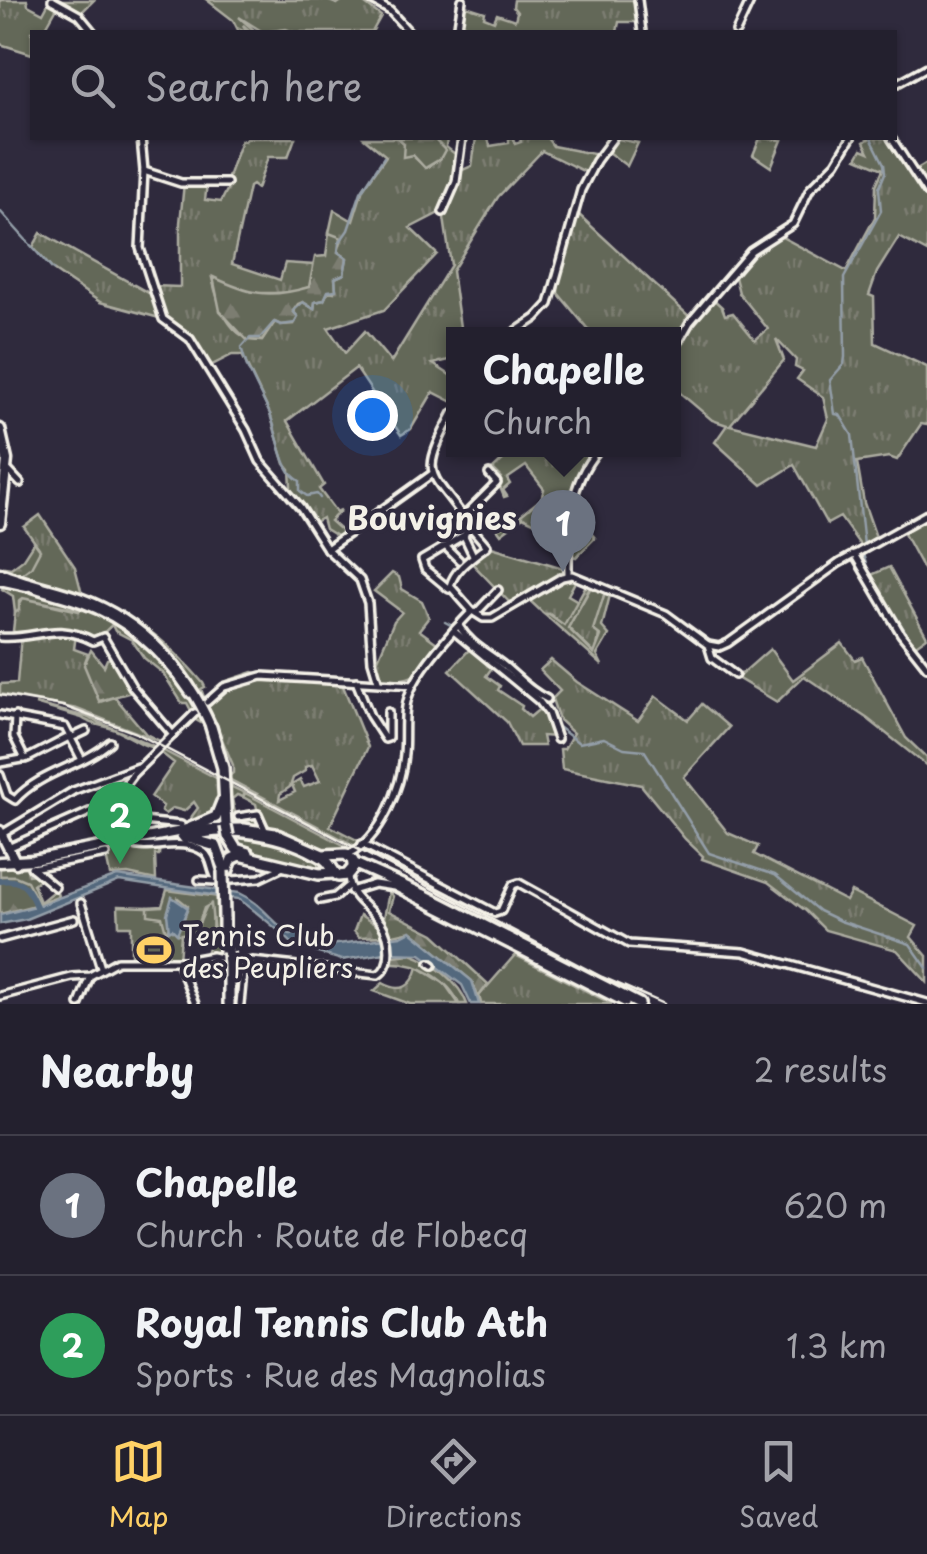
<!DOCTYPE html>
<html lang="en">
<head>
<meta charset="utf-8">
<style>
	:root { --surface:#23202e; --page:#2b2836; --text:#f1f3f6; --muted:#a3a3aa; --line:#403e4a; --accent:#ffd166 }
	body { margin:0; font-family:"Playpen Sans",sans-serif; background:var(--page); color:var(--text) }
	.you { position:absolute; left:372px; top:415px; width:35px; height:35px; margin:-25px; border:8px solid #fff; border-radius:50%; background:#1a73e8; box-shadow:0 0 0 15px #1a73e833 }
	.badge { display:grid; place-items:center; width:65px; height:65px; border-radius:50%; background:var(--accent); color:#fff; font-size:32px; font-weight:700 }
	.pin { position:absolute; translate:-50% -82px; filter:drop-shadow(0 2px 5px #0008) }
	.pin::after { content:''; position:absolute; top:52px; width:35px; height:30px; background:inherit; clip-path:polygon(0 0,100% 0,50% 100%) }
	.popup { position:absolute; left:446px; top:327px; width:235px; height:130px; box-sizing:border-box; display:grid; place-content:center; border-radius:0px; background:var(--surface); filter:drop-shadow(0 2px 8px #0005); font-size:32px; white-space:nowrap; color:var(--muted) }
	.popup b { font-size:38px; color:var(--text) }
	.popup::after { content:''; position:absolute; left:50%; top:100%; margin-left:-20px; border:20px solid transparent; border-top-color:var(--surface) }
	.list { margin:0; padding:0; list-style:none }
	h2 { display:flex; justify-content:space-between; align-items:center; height:130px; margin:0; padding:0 40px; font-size:42px }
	h2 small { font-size:32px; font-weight:400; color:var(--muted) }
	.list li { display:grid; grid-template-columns:65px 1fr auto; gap:30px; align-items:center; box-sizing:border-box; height:140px; padding:0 40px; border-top:2px solid var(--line) }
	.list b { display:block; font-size:38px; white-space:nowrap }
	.list p { margin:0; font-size:32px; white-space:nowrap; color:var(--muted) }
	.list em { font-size:32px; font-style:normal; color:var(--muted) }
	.icon { flex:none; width:55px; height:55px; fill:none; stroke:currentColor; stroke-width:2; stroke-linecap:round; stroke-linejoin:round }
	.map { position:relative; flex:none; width:927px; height:1004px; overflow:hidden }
	.search { position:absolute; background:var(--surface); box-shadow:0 2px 8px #0004; left:30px; right:30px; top:30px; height:110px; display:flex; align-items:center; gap:25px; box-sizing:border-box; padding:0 35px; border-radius:0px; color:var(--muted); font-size:38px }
	.sheet { height:410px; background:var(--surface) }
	nav { display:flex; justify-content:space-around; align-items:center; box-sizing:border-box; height:140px; border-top:2px solid var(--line); background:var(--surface); font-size:28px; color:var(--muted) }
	nav a { display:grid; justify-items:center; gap:5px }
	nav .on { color:var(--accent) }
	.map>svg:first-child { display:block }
	.grass { fill:url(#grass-tufts); stroke:#acaca0; stroke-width:2.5; fill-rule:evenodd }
	.forest { fill:url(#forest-firs); stroke:#acaca0; stroke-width:2.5 }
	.green { fill:#646759; stroke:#acaca0; stroke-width:2.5 }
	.water { fill:#52677d; stroke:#939ea8; stroke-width:2.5 }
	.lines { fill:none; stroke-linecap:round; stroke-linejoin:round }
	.stream { stroke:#939ea8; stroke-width:2.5 }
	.river { stroke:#52677d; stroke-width:6 }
	.minor-casing { stroke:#f4f1e8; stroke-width:12 }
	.major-casing { stroke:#f4f1e8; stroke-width:15 }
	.highway-casing { stroke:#f4f1e8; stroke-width:16 }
	.minor { stroke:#2f2a3d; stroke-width:5 }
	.major { stroke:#2f2a3d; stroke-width:8 }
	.highway { stroke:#2f2a3d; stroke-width:9 }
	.rail { stroke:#f4f1e8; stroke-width:2.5 }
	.highway-bridge-casing { stroke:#f4f1e8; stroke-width:16; stroke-linecap:butt }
	.highway-bridge { stroke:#2f2a3d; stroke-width:9 }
	.labels { text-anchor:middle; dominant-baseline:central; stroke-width:8; stroke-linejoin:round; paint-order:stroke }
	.poi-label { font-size:28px; fill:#f4f1e8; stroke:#2f2a3d; text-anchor:start }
	.quarter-label { font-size:32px; font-weight:bold; fill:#f4f1e8; stroke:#2f2a3d }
</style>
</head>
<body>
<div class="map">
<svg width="927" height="1004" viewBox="0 0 927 1004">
	<defs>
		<pattern id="grass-tufts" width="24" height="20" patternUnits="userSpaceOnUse" patternTransform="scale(2.5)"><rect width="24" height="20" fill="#646759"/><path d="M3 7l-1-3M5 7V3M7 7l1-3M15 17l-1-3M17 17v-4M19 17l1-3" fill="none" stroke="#7b7d71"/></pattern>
		<pattern id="forest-firs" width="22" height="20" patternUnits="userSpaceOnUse" patternTransform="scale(2.5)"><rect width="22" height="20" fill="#646759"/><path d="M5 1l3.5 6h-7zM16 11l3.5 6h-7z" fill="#7b7d71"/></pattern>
	</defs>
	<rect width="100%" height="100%" fill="#2f2a3d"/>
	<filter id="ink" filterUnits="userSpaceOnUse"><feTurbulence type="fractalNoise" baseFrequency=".01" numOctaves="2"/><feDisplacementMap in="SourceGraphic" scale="20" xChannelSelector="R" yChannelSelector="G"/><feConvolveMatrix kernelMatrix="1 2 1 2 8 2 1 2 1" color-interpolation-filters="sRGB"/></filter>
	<g filter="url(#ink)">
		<g class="grass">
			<path d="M0,0H27L28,5L43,13L50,0H94L79,15L59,4L43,32H32V54L0,44Z"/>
			<path d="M207,0H327L337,4L343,0H367L365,4L381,16L372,32H294L286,29L263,32L239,17L256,32H251L243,25L247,32L241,29L243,32H239L233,20Z"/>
			<path d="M514,0H638L641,22H619L617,32L458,31L463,5L485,12L484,17L494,21L497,14L515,20L517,12L513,7Z"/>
			<path d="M246,138H295L288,157H268L257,189L252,185L249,187L232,264L280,280L285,263L314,265L310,287L289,293H248L212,278C218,304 229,341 262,341L274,322L294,324C295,314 292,305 303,302L314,309L315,302L324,300L328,291L334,292L335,278L341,275L346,257L338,252L339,246L329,233L334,210L353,221L363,189L386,156L364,138H398L404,143L405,154L412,155L426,168L440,159L444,149L433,138H447L446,147L459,157L458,172L472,166L476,138H488L490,146L509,143V138H513L515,144L521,142L520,138H547L553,146L599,155L587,173L542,151L498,197L452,271L461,334H453V359L433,364L453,377V402L433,392L411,429L401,435L356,368L287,421L324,485L319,489L336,512L341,510L330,521L347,536L335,543L338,537L325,529L322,518L311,524L285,489L291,487L290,470L285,464L270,414L242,355H232L206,368L192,342L163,319L100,302L53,270L33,247L41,233L156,297L154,286L180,287V223L184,183L207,184L205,200L221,202L230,184L226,183L241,140L245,141ZM443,211L451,265L391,362L365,331L345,353L328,328L384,310L437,254L410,228Z"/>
			<path d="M613,138L638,143L627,166L605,150Z"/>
			<path d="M870,138H893L915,170L927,163V252L899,237L877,272L869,295L874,297L875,343L927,367V425L921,424L897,460L889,457L857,462L864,503L877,540L862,548L840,517L827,524L794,465L762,485L715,442L727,425L712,420L673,387V334H592L558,293L559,274L575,211L692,319L712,298L722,307L725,315L733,313L755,340L768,329L739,293L734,273L753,250L778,235L846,271L875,217L876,185L883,169L857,158L862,149L869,152L864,142ZM776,339L796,360L795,367L803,371L797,379L823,397L828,419L816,446L730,425L784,360Z"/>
			<path d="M498,450H598L585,466L570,506L595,538L576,557L569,555V539L523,517L501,534L496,527H501L513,513L521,515L541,499L544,489L526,466L507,479L510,484L503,490L507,496L504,497L498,482L501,477L493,469L505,458Z"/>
			<path d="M40,515L75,567L82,594C140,621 161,634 203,683L205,687L201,689L204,697L201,700L136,626L18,577L39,548L24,527Z"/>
			<path d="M927,516V567L923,569L902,530Z"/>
			<path d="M488,546L567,569V570L513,606L470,561Z"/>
			<path d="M889,567L927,637L913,647L871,575Z"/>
			<path d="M392,573L399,577L402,589L422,601L429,617L419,630L441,646C417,674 419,681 380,680L374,668L394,621L402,612L374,591Z"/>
			<path d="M565,577L577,578L568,595L578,601L564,626L549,614H544L528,599Z"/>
			<path d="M590,581L607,588C596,611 603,631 595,654L568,628L591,587Z"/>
			<path d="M23,598L79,611L82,606L114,623L95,641L76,634L74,649L88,654L85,662L100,702L115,697L146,734L164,743L77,709L0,694V684L17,683L21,635L13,631L15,613Z"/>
			<path d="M842,643L855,660L862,657L906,738L927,758V766L868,719L804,676L777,702L737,678L770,649L793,680Z"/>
			<path d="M471,648L494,665L486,676L500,686L498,690L522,706L521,709L530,717L543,706L556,737L542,736L544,746H519L507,722L450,670Z"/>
			<path d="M551,660L577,682L638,721L656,696L688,720L702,704L729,727L684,777L728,833L758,846L754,854L846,901L851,892L917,926L911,937L927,956V982L897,950L825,930L806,911L768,882L702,859L703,856L685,839L641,785L562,769L560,749H564L573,733L559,720L552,699L560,691L540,670Z"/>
			<path d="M253,672L269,676L341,681L368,747L330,826L359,841L357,847L227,778L233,773V765L207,704L224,687V682ZM312,765L320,781L304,787L300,780L292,785L295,792L279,800L280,794L290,787L293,778L305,771V767Z"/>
			<path d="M35,704L87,717L158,748C145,749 128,734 113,729C102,725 91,725 82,718Z"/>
			<path d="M162,750L218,779L220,808L216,814L190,825L192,816L198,808L194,802L184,811L173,808L165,814L161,811L163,806L151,797L174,763L160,752Z"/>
			<path d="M245,793L353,850C345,852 335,855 328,854C304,852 259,828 256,804L243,797Z"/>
			<path d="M230,836L274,840L326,862L328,866L319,870L241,849Z"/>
			<path d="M27,867L28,875L39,874L43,877L33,884L40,902L56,889L58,896L38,903L15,876H0V868Z"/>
			<path d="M207,905L213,906L212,940H204V931L181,934L179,961L170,959L162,940L166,932L172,929L178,933L177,927L198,926Z"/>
			<path d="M515,955L612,1004H481L479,996Z"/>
			<path d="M418,967L445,984L459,1004H410L374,991L383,983C402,994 413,986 418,967Z"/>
		</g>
		<g class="forest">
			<path d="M398,138H433L445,150L440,159L425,168L413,155L403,157L404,143Z"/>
			<path d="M760,138L782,140L771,167L753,155Z"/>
			<path d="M329,233L342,238L338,252L347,258L344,274L335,278L336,290L328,292L324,300L315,302L314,309L303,302L298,304L293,311L298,317L294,324L281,325L275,322L262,341L247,340L220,311L213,277C249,294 268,299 309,287L315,257L326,256Z"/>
			<path d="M34,542L40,550L31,567L18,577L3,571L4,567L11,568L23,559Z"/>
			<path d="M584,581L589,582L591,586L568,628L594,654L601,636L593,630L606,589L611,591L602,627L609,635L597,655L602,665L544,614H549L564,625L585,587Z"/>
			<path d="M4,585L82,606V610L23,598L19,601V610L15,613L13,596L2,589Z"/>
			<path d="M114,623C154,649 183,682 203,724L196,720L187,703H182L163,673L144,658L132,640L115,631L112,625Z"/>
			<path d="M91,650L104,666L107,659L115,657L132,692L99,701L84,665Z"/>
			<path d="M228,785L245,793L243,797L237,795L232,799L236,817L258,816L264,828L231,825Z"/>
			<path d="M0,876H15L27,881L39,904L0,914Z"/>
			<path d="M167,890L219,897L220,955H205L214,933L211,904L204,908L198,926L182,925L188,906L178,898L167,932L147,914L148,907L162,906Z"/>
			<path d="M389,892L393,896L389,911L434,934L488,984L479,996L481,1004L472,981L411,931L389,936L384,918Z"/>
			<path d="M360,915L381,928L384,936L359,937L354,931Z"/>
			<path d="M411,954C432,961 460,983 467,1004H459C449,980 418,962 392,963L393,956Z"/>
		</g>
		<g class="green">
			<path d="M160,844L159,855H155L156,880L128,874L110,875L105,851L134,846L140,850Z"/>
			<path d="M118,906L148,907V915L162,917L166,932L162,940L170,959L168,961L161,947V956H146V961H131V926H119Z"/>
		</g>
		<g class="water">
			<path d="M117,876L239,893C260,902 272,922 291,935L300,931L309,941L322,946L401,936L411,931L472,981L479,1004H471L462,985L421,954L385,953L342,960L294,946C292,941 246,903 238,899L119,881L26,919L0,924V915L39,905Z"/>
			<path d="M172,897L188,908L177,934L172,929L169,931L167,914Z"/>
		</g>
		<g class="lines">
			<g class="stream">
				<path d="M0,211L53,270"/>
				<path d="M242,347L250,338H260L274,322L281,325L295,323L298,317L293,311L303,302L314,309L315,302L324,300L328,291L336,290L335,278L344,274L347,258L338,252L339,243L348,230L361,192L384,157"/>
				<path d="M242,350L248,370"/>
				<path d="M249,371L269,412"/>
				<path d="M270,414L275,429"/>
				<path d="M275,431C281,448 284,473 300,481V491L307,496L317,494L320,498"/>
				<path d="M864,545L852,435L840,415L835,414L830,380L844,364L845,357L844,278L881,211L879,188L885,173L884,164L871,138"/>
				<path d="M863,554L870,577L920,654"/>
				<path d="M445,622L456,628"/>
				<path d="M554,724L579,743L604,738L624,748L644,750L709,853L775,875L819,911L840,921L910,944L927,968"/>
			</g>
			<path class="river" d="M0,881C24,878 29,889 37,909"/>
			<g class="minor-casing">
				<g id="minor">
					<path d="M52,0L79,15L93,32"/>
					<path d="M371,0L390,11L409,32"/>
					<path d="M638,0L642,32"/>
					<path d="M457,32L462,0"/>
					<path d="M736,32L751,0"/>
					<path d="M894,85L927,67"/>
					<path d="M141,138L144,171L140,248L163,319L190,339L246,430L260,461L301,508L327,549L360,580L368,603L372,661L378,681"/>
					<path d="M891,138L927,193"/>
					<path d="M144,171L181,183H227"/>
					<path d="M443,212L456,182L462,138"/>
					<path d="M512,334L536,318L549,304L581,190L596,161L613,138"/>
					<path d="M673,352L690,322L751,251L793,224L810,189L836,163L851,138"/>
					<path d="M453,413C417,481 431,468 469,525L464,536L473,555"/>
					<path d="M6,468L20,483"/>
					<path d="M463,517L497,483L489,474"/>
					<path d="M469,525L487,546C473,557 455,568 450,586L472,611L483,618H492L562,577L572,575L666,614L708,645L719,647L728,643L839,563L927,514"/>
					<path d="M446,547L459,560"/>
					<path d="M327,549L432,474"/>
					<path d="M854,554L901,634L927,667"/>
					<path d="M568,575C568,529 567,486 598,450"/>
					<path d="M29,587C46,594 65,597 82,604C128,620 163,654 190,694"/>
					<path d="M449,589L425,569L422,560L464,535"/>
					<path d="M476,613L498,590"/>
					<path d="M459,626C470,644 485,651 502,664C517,676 528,690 547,699"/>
					<path d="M455,632L539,701L548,713L557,739"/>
					<path d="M0,637C37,640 54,621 93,641L103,637L133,688L173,735"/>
					<path d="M708,645L712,658L735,675"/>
					<path d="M356,681L370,716L385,739L388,738V712"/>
					<path d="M207,702L224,687L262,676L413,685"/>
					<path d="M0,715L65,727L81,758"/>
					<path d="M15,716L14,737L25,759"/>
					<path d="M71,738L86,731"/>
					<path d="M0,763L28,758L71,736"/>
					<path d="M0,775L7,795L15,800C41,771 82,767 110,742"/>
					<path d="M106,806L142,821L181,825"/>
					<path d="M238,817L258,814L266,832"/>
					<path d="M2,834L73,791L137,767"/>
					<path d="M129,844C152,852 181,836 204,852C213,859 210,872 218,881L260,878L283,867"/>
					<path d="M362,844L495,913L501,911L513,885L519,883L629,944L744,952L927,1003"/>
					<path d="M8,848L112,802L133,774L195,713"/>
					<path d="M349,854C381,839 401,788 404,754C406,733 402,711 410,692C420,667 453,630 472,611"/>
					<path d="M31,867L55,887"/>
					<path d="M32,868L106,854"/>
					<path d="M199,880L216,881"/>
					<path d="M351,891L374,884L394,887L626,1004"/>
					<path d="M320,900L335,897L349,885"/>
					<path d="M81,903L101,968"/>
					<path d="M0,939L74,919"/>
					<path d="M178,961L195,1004"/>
					<path d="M430,963L433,965"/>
					<path d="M0,996L72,977L90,976L117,961H185L212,956L244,963L252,961L378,975C393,966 391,938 381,923C368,905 351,901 348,877"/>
					<path d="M79,1004L90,976"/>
					<path d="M240,1004L244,963"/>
				</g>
			</g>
			<g class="major-casing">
				<g id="major">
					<path d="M0,429L7,460L0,523"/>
					<path d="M0,573C26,584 55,589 82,599C142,621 186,669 211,727"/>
					<path d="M0,580L27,586"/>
					<path d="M0,831L16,863"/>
					<path d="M0,862L33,860L182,831"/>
				</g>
			</g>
			<g class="highway-casing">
				<g id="highway">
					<path d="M211,727L223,768L226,826"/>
					<path d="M244,829L275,834L323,855L346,854L353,861V868L347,875L338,876C331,870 331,863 323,858C289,836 223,821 185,839L181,834L185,830Z"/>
					<path d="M186,830L216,817L222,802"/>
					<path d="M228,836L236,849L248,853"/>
					<path d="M188,838L216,846L223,865"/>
					<path d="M353,863L422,894L639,1004"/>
					<path d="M227,872L232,859L240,855L319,874L334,873"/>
					<path d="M224,918V952"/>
					<path d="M229,965V1004"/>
				</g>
			</g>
			<use href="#minor" class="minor"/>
			<use href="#major" class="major"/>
			<use href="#highway" class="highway"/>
			<path class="rail" d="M0,695L63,706L136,733L602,977L664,1004"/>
			<g class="highway-bridge-casing">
				<g id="highway-bridge">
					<path d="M226,826L228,836"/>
					<path d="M223,871L224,918"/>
					<path d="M228,952L229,965"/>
				</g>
			</g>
			<use href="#highway-bridge" class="highway-bridge"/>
		</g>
	</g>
	<defs>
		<g id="stadium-bare" transform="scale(2.7)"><path d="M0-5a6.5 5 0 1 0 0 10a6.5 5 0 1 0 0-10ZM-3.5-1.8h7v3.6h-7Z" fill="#ffd166" stroke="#2f2a3d" stroke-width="2.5" paint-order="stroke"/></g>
	</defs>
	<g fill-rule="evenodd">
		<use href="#stadium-bare" x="154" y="950"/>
	</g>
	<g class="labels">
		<g class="poi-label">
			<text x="182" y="934">Tennis Club<tspan x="182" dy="32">des Peupliers</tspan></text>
		</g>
		<g class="quarter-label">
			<text x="432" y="517">Bouvignies</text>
		</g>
	</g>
</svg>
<div class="you"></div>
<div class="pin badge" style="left:563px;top:572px;background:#6b7280">1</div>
<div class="popup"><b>Chapelle</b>Church</div>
<div class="pin badge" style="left:120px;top:864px;background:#2e9e5b">2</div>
<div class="search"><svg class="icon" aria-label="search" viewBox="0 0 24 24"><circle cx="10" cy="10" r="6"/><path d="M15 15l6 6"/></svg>Search here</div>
</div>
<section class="sheet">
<h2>Nearby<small>2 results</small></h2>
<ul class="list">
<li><span class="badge" style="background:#6b7280">1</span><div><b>Chapelle</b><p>Church · Route de Flobecq</p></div><em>620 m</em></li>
<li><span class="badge" style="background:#2e9e5b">2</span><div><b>Royal Tennis Club Ath</b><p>Sports · Rue des Magnolias</p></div><em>1.3 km</em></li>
</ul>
</section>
<nav>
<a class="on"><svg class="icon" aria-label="map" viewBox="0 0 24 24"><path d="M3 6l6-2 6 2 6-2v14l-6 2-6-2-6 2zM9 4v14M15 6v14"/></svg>Map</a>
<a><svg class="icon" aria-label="directions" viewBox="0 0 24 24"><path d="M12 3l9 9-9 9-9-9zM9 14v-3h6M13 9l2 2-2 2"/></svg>Directions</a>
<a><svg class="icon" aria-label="saved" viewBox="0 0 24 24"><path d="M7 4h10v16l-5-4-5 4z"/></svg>Saved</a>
</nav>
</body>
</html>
